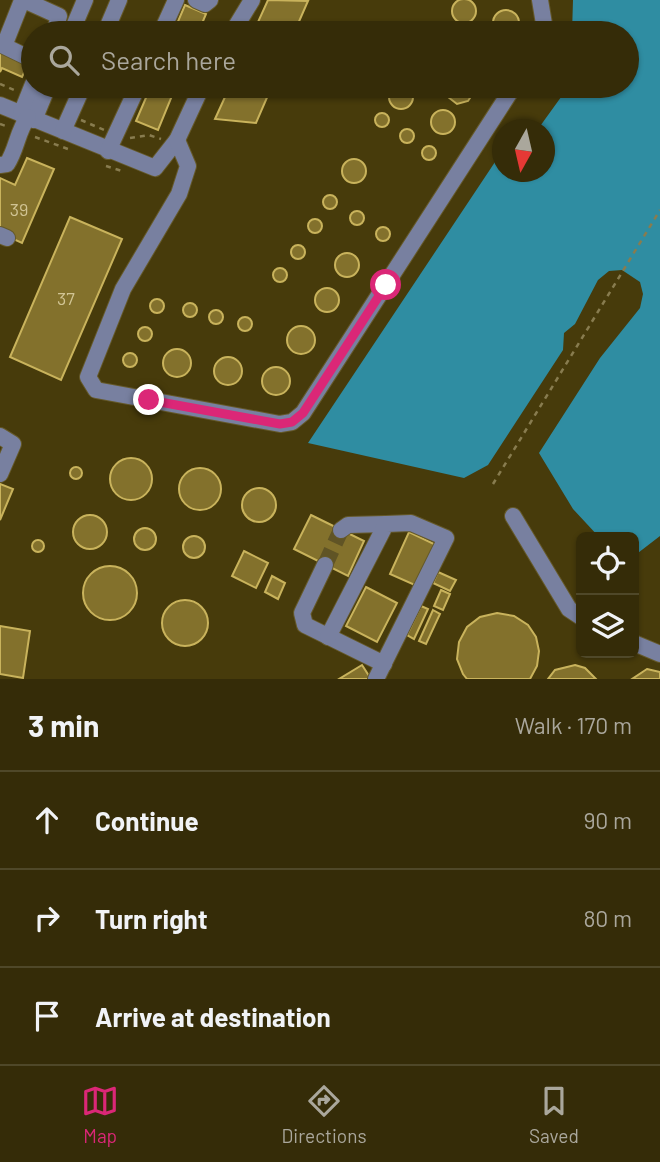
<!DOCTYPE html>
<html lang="en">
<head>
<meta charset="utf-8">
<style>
	:root { --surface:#352c08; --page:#3d3412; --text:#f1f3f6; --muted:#aaa79c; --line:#4f4829; --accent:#db2777 }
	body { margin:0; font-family:Barlow,sans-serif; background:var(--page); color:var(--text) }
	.controls { position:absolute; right:21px; bottom:21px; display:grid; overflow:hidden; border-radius:10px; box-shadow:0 2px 5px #0004 }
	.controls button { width:63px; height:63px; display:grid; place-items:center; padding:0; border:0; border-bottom:2px solid var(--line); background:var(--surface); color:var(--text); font:35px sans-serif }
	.compass { position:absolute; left:492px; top:119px; width:63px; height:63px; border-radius:50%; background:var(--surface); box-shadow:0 2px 5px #0004; rotate:188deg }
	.stop { position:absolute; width:21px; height:21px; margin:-16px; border:5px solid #db2777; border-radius:50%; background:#fff }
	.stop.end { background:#db2777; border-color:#fff; box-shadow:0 2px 7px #0008 }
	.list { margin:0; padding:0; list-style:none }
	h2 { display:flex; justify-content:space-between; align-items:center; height:91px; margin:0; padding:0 28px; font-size:30px }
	h2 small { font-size:23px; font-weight:400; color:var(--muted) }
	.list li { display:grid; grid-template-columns:46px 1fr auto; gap:21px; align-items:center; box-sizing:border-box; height:98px; padding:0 28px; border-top:2px solid var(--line) }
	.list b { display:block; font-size:26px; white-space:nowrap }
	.list em { font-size:23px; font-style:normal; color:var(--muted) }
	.icon { flex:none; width:38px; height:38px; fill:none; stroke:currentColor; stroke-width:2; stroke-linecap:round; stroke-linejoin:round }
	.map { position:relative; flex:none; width:660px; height:679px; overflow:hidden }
	.search { position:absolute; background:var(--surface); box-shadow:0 2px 5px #0004; left:21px; right:21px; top:21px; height:77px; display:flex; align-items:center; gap:18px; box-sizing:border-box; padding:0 24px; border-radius:38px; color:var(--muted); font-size:26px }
	.sheet { height:385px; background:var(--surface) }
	nav { display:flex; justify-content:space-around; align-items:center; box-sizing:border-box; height:98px; border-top:2px solid var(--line); background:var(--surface); font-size:19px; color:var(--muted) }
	nav a { display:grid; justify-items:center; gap:4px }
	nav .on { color:var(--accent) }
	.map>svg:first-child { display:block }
	.water { fill:#2f8da2 }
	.building { fill:#83712c; stroke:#c9b35c; stroke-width:2 }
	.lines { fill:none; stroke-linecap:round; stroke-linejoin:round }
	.minor-tunnel { stroke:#605425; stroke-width:16; stroke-dasharray:16 8; stroke-linecap:butt }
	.minor-casing { stroke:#65592a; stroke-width:18 }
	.path { stroke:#887c4f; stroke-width:2.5; stroke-dasharray:5 5; stroke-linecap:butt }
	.minor { stroke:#7880a0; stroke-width:16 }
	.route { stroke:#db2777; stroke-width:9 }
	.labels { text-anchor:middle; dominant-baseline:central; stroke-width:7; stroke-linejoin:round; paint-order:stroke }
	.number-label { font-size:18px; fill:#d1c494 }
</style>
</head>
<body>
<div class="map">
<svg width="660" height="679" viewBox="0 0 660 679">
	<rect width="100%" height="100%" fill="#473b0b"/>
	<path class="water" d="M573,0H660V536L634,556V537H599L573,509L539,453L600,358L640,308L643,294L640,282L622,270L609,271L598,280L575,324L564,333L563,350L488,465L464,478L308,443L497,159L502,154L503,172H544V130L538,129L569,86H627V33H572Z"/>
	<g class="building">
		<circle cx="464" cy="11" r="12"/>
		<path d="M268,0L308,1L294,33H253Z"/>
		<path d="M185,5L206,14L198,33H173Z"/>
		<circle cx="506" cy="23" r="13"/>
		<path d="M0,49L29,62L22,77L2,68L0,72Z"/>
		<circle cx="401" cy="97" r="12"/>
		<path d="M151,86H176L158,130L136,121Z"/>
		<path d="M230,86H272L256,123L215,119Z"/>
		<path d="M446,86H473L474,92L468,101L457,104L448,97Z"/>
		<circle cx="443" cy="122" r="12"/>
		<circle cx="382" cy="120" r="7"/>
		<circle cx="407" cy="136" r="7"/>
		<circle cx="429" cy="153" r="7"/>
		<path d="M27,158L54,169L22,243L0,233V178L15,185Z"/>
		<circle cx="354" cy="171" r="12"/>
		<circle cx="330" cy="202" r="7"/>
		<circle cx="357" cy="218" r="7"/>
		<path d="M70,217L122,239L61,380L10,357Z"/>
		<circle cx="315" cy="226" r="7"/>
		<circle cx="383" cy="234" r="7"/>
		<circle cx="298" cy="252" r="7"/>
		<circle cx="347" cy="265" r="12"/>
		<circle cx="280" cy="275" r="7"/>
		<circle cx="327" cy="300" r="12"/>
		<circle cx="157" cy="306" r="7"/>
		<circle cx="190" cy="310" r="7"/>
		<circle cx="216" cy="317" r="7"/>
		<circle cx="245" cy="324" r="7"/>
		<circle cx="301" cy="340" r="14"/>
		<circle cx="145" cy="334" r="7"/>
		<circle cx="177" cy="363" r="14"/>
		<circle cx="130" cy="360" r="7"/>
		<circle cx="228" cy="371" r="14"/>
		<circle cx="276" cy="381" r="14"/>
		<circle cx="131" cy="479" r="21"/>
		<circle cx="76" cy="473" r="6"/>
		<circle cx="200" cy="489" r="21"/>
		<path d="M0,484L13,489L0,520Z"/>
		<circle cx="259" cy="505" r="17"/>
		<path d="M311,515L364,541L348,576L294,549Z"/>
		<circle cx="90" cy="532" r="17"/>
		<circle cx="145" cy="539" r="11"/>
		<path d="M409,532L436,545L417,586L390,574Z"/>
		<circle cx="194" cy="547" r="11"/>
		<circle cx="38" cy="546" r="6"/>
		<path d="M244,551L268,563L256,588L232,576Z"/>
		<circle cx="110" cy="593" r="27"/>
		<path d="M438,572L456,580L450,591L433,583Z"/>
		<path d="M272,576L285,583L278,599L265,592Z"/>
		<path d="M366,587L397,603L377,642L346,626Z"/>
		<path d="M441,590L450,594L443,610L434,606Z"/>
		<circle cx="185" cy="623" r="23"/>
		<path d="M421,606L428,609L414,639L407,635Z"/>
		<path d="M433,610L440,614L426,644L419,641Z"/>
		<path d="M497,613L514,616L528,625L536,637L539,651L537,666L530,679H467L463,674L457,659L459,642L467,627L480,617Z"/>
		<path d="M0,626L30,631L23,678L0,674Z"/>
		<path d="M362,665L371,679H339Z"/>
		<path d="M575,665L585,668L596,679H548L555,670Z"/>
		<path d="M647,669L660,672V679H632Z"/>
	</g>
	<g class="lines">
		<path class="minor-tunnel" d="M325,565L341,530"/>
		<g class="minor-casing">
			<g id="minor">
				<path d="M196,0L205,4L210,0"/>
				<path d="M540,0L544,24L542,33"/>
				<path d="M71,33L85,0"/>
				<path d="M105,33L119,0"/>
				<path d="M161,33L176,0"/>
				<path d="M232,33L252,0"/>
				<path d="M33,60L4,46L21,3L26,1L59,16L54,33"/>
				<path d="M0,105L155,168L177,140L202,86"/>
				<path d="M21,114L33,84"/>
				<path d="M34,120L48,86"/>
				<path d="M63,131L83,86"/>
				<path d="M177,140L188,166L179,194L123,289L88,377L96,390L280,424L292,422L303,413L514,86"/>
				<path d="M108,151L138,86"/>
				<path d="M0,165L7,164C17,149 17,132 28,117"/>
				<path d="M0,235L7,238"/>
				<path d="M0,436L13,444L0,474"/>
				<path d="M513,516L569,609L581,617"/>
				<path d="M341,530L348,525L386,524"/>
				<path d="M325,565L302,613L305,625L384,664"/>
				<path d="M328,637L386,524L411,523L446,538L376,679"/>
				<path d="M634,643L660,654"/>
			</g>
		</g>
		<g class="path">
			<path d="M0,84L14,90"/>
			<path d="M81,120L104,130"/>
			<path d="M0,124L9,127"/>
			<path d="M35,137L68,149"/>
			<path d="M130,138L149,135L161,139"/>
			<path d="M106,166L122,171"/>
			<path d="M493,484L660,210"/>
		</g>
		<use href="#minor" class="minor"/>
	</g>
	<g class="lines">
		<path class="route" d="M149,400L280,424L292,422L303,413L386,285"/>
	</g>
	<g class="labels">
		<g class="number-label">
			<text x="19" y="209">39</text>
			<text x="66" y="298">37</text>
		</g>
	</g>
</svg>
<div class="controls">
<button><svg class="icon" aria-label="locate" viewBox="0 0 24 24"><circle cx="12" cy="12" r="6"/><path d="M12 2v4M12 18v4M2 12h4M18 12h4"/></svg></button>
<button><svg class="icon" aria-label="layers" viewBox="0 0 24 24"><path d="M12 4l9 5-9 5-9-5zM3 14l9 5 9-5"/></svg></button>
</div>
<svg class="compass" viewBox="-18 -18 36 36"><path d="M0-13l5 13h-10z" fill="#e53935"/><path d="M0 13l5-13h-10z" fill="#aaa79c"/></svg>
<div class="stop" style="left:386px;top:285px"></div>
<div class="stop end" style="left:149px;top:400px"></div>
<div class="search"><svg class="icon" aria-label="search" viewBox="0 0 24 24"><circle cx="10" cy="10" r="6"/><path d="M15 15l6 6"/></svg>Search here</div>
</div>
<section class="sheet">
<h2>3 min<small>Walk · 170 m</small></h2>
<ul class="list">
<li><svg class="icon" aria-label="ahead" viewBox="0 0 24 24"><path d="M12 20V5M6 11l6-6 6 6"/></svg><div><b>Continue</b></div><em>90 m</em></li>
<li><svg class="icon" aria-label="right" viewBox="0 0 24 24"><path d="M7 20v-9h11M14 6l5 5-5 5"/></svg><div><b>Turn right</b></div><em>80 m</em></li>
<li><svg class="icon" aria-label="arrive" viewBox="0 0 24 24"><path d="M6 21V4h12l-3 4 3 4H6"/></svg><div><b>Arrive at destination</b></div></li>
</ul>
</section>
<nav>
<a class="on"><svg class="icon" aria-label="map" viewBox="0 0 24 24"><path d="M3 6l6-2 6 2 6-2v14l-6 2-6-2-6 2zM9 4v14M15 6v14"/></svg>Map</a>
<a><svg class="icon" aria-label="directions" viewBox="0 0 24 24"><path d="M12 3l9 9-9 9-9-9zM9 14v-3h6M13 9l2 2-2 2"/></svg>Directions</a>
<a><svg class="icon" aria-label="saved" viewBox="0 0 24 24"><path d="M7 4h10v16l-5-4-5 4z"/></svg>Saved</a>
</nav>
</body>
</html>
